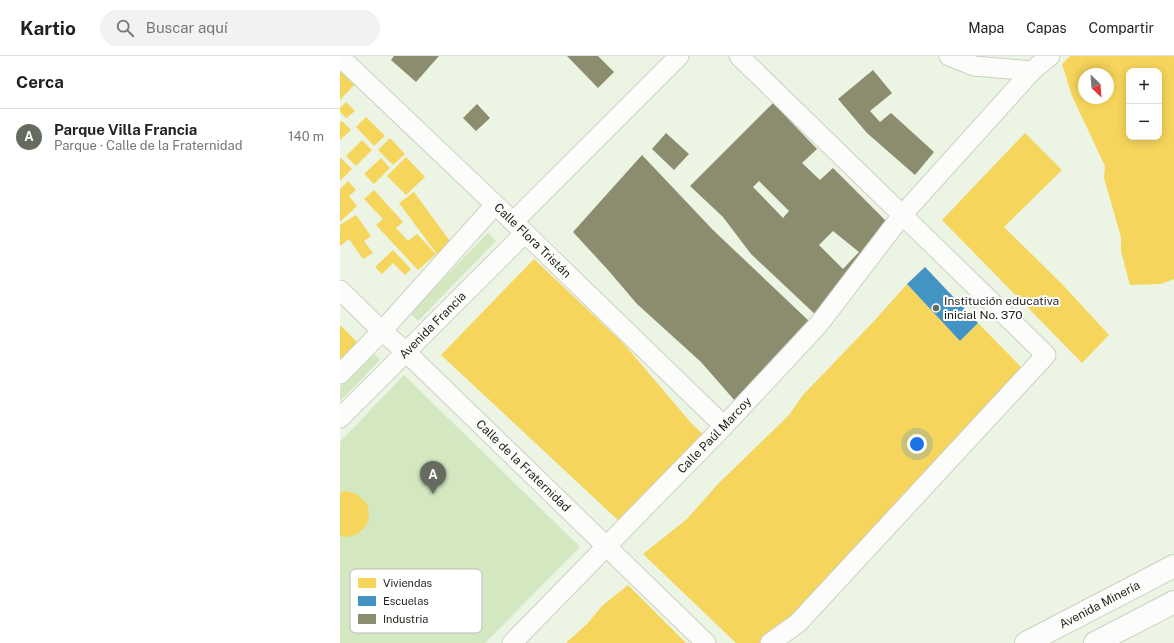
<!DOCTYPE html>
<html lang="es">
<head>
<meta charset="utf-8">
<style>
	:root { --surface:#fff; --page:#f2f2f2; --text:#222; --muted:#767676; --line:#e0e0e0; --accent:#656c5f }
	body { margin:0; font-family:"Public Sans",sans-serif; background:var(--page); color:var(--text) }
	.controls { position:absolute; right:12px; top:12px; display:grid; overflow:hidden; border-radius:8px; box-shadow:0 2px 10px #0003 }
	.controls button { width:36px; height:36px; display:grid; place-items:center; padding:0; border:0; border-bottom:1px solid var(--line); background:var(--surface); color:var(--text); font:20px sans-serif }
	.compass { position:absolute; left:738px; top:12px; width:36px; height:36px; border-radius:50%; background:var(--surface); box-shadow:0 2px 10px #0003; rotate:155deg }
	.you { position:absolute; left:577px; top:388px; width:14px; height:14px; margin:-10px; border:3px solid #fff; border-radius:50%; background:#1a73e8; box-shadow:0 0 0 6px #1a73e833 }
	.badge { display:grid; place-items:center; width:26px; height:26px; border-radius:50%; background:var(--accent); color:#fff; font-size:13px; font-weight:700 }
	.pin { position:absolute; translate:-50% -33px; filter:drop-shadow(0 1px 2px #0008) }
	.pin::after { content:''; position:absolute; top:21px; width:14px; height:12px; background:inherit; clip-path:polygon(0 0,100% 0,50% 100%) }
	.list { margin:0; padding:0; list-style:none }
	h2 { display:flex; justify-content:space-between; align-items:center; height:52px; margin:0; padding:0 16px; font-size:17px }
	h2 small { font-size:13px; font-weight:400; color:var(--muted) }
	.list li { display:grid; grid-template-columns:26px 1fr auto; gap:12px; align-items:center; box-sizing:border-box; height:56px; padding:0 16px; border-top:1px solid var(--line) }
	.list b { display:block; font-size:15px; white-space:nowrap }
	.list p { margin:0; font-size:13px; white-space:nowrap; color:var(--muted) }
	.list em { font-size:13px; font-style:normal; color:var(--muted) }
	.icon { flex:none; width:22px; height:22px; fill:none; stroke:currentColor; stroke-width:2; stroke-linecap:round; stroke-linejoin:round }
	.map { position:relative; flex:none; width:834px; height:587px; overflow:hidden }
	header { display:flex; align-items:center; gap:24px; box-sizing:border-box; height:56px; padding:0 20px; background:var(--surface); border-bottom:1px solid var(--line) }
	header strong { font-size:19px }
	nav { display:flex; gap:22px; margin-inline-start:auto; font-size:14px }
	.search { width:280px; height:36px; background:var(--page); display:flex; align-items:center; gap:10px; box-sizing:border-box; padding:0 14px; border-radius:22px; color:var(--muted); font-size:15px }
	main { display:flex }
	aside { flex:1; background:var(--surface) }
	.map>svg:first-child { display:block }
	.green { fill:#d3e7c1 }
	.homes { fill:#f6d55c; fill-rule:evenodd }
	.schools { fill:#4393c3 }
	.industry { fill:#8c8c6e; fill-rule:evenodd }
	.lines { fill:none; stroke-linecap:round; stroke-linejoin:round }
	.minor-casing { stroke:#cad1c4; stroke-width:21 }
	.secondary-casing { stroke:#cad1c4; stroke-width:24 }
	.minor { stroke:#fcfdfb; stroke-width:19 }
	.secondary { stroke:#fcfdfb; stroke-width:22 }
	.poi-dot { fill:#656c5f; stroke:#fff; stroke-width:1.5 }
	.labels { text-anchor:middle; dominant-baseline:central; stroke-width:4; stroke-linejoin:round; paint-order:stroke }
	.street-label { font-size:12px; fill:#1d2218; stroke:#fff }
	.poi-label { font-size:12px; fill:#1d2218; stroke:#fff; text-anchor:start }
	.key { fill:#fff; stroke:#bbbdba; stroke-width:1 }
	.key-label { font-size:11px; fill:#1d2218 }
</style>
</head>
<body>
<header>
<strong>Kartio</strong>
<div class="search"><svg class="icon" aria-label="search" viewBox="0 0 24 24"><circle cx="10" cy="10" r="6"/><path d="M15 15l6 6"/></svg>Buscar aquí</div>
<nav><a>Mapa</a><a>Capas</a><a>Compartir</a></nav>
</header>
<main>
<aside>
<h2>Cerca<small></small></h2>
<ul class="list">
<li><span class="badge">A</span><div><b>Parque Villa Francia</b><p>Parque · Calle de la Fraternidad</p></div><em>140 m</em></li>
</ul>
</aside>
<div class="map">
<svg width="834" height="587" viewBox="0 0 834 587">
	<rect width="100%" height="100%" fill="#ecf4e4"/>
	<g class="green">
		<path d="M148,177L156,185L78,265L70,257Z"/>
		<path d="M34,297L40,304L0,345V331Z"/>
		<path d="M64,319L240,491L145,587H0V386Z"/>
	</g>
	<g class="homes">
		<path d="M730,0H834V223L821,228L790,229L781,195V181L764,122L765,110L732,40L722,8ZM789,15H819V81H789ZM744,18H768V42H744Z"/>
		<path d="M0,15L15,28L0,44Z"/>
		<path d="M6,46L15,55L6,62L0,56V52Z"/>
		<path d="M26,61L45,80L34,90L16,71Z"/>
		<path d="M2,65L11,74L0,84V66Z"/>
		<path d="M685,77L722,114L664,171L722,228L769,279L742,307L602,164Z"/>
		<path d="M50,82L65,98L53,109L38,94Z"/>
		<path d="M22,84L32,94L16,110L6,100Z"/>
		<path d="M0,101L12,113L0,125Z"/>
		<path d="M66,101L85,121L66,139L47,120Z"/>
		<path d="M41,102L50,112L34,128L24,118Z"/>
		<path d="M8,125L16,134L9,140L17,150L0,166V133Z"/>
		<path d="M34,134L63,166L56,172L68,185L77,178L96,198L78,214L36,169L43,163L24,143Z"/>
		<path d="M74,136L112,188L97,198L59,147Z"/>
		<path d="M16,159L31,180L24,185L33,197L23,203L9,183L0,190V169Z"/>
		<path d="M53,194L71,213L65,219L53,207L42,218L35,211Z"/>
		<path d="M194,203L284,288L352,368L366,381L280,466L101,299Z"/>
		<path d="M567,228L620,285L638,267L686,316L654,352L426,587H396L303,498L347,463L377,429L449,359L463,339L534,265Z"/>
		<path d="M0,269L20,289L0,310Z"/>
		<path d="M5,435L14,437L21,442L27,448L29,457L28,466L23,473L16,479L7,481L0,480V437Z"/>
		<path d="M288,529L346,587H226L247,568L262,550Z"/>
	</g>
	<path class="schools" d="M585,211L638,267L620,285L567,228Z"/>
	<g class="industry">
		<path d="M54,0H99L76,26L51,4Z"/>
		<path d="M227,0H258L274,16L258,32Z"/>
		<path d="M533,14L552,37L530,55L540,66L551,57L594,96L575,119L527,77L498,43Z"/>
		<path d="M433,47L477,93L462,107L480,124L493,112L551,170L478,261L411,198L383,161L350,130ZM419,125L449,155L443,162L413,131ZM493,175L519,196L503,213L479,189Z"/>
		<path d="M137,48L150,62L136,75L123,62Z"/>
		<path d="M326,77L349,98L334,114L312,93Z"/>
		<path d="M302,99L373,174L470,266L396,346L361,306L297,248L268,214L233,176Z"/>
	</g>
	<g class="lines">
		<g class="minor-casing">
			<g id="minor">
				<path d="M399,0L706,299L458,567L430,587"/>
				<path d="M609,0L634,10L692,15"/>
				<path id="s1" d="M0,1L185,177L384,370"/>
				<path d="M173,166L339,0"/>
				<path id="s2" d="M0,234L42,275L66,296L366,587"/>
				<path d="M0,318L42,275L154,150"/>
				<path id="s3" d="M0,362L185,177"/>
				<path id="s4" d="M172,587L384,370L479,268L563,158L692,15L710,0"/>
			</g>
		</g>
		<g class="secondary-casing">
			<g id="secondary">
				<path id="s5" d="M686,587L834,510"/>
				<path d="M755,587L834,546"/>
			</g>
		</g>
		<use href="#minor" class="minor"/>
		<use href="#secondary" class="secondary"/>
	</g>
	<circle class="poi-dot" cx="596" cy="252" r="4"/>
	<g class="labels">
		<g class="street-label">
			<text stroke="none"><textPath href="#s1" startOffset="266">Calle Flora Tristán</textPath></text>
			<text stroke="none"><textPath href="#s3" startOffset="131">Avenida Francia</textPath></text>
			<text stroke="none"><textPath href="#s4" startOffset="290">Calle Paúl Marcoy</textPath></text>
			<text stroke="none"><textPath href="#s2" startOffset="254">Calle de la Fraternidad</textPath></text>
			<text stroke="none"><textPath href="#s5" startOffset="83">Avenida Minería</textPath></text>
		</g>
		<g class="poi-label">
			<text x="604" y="245">Institución educativa<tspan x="604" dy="14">inicial No. 370</tspan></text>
		</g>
	</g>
	<rect x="10" y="513" width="132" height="64" rx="6" class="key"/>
	<rect x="18" y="522" width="18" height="10" fill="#f6d55c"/>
	<rect x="18" y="540" width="18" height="10" fill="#4393c3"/>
	<rect x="18" y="558" width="18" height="10" fill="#8c8c6e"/>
	<g class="key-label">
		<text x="43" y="531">Viviendas</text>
		<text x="43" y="549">Escuelas</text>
		<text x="43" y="567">Industria</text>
	</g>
</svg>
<div class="controls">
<button>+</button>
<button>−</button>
</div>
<svg class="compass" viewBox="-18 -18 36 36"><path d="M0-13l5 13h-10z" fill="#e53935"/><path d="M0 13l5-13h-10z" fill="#767676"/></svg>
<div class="you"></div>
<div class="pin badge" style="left:93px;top:438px">A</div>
</div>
</main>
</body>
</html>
